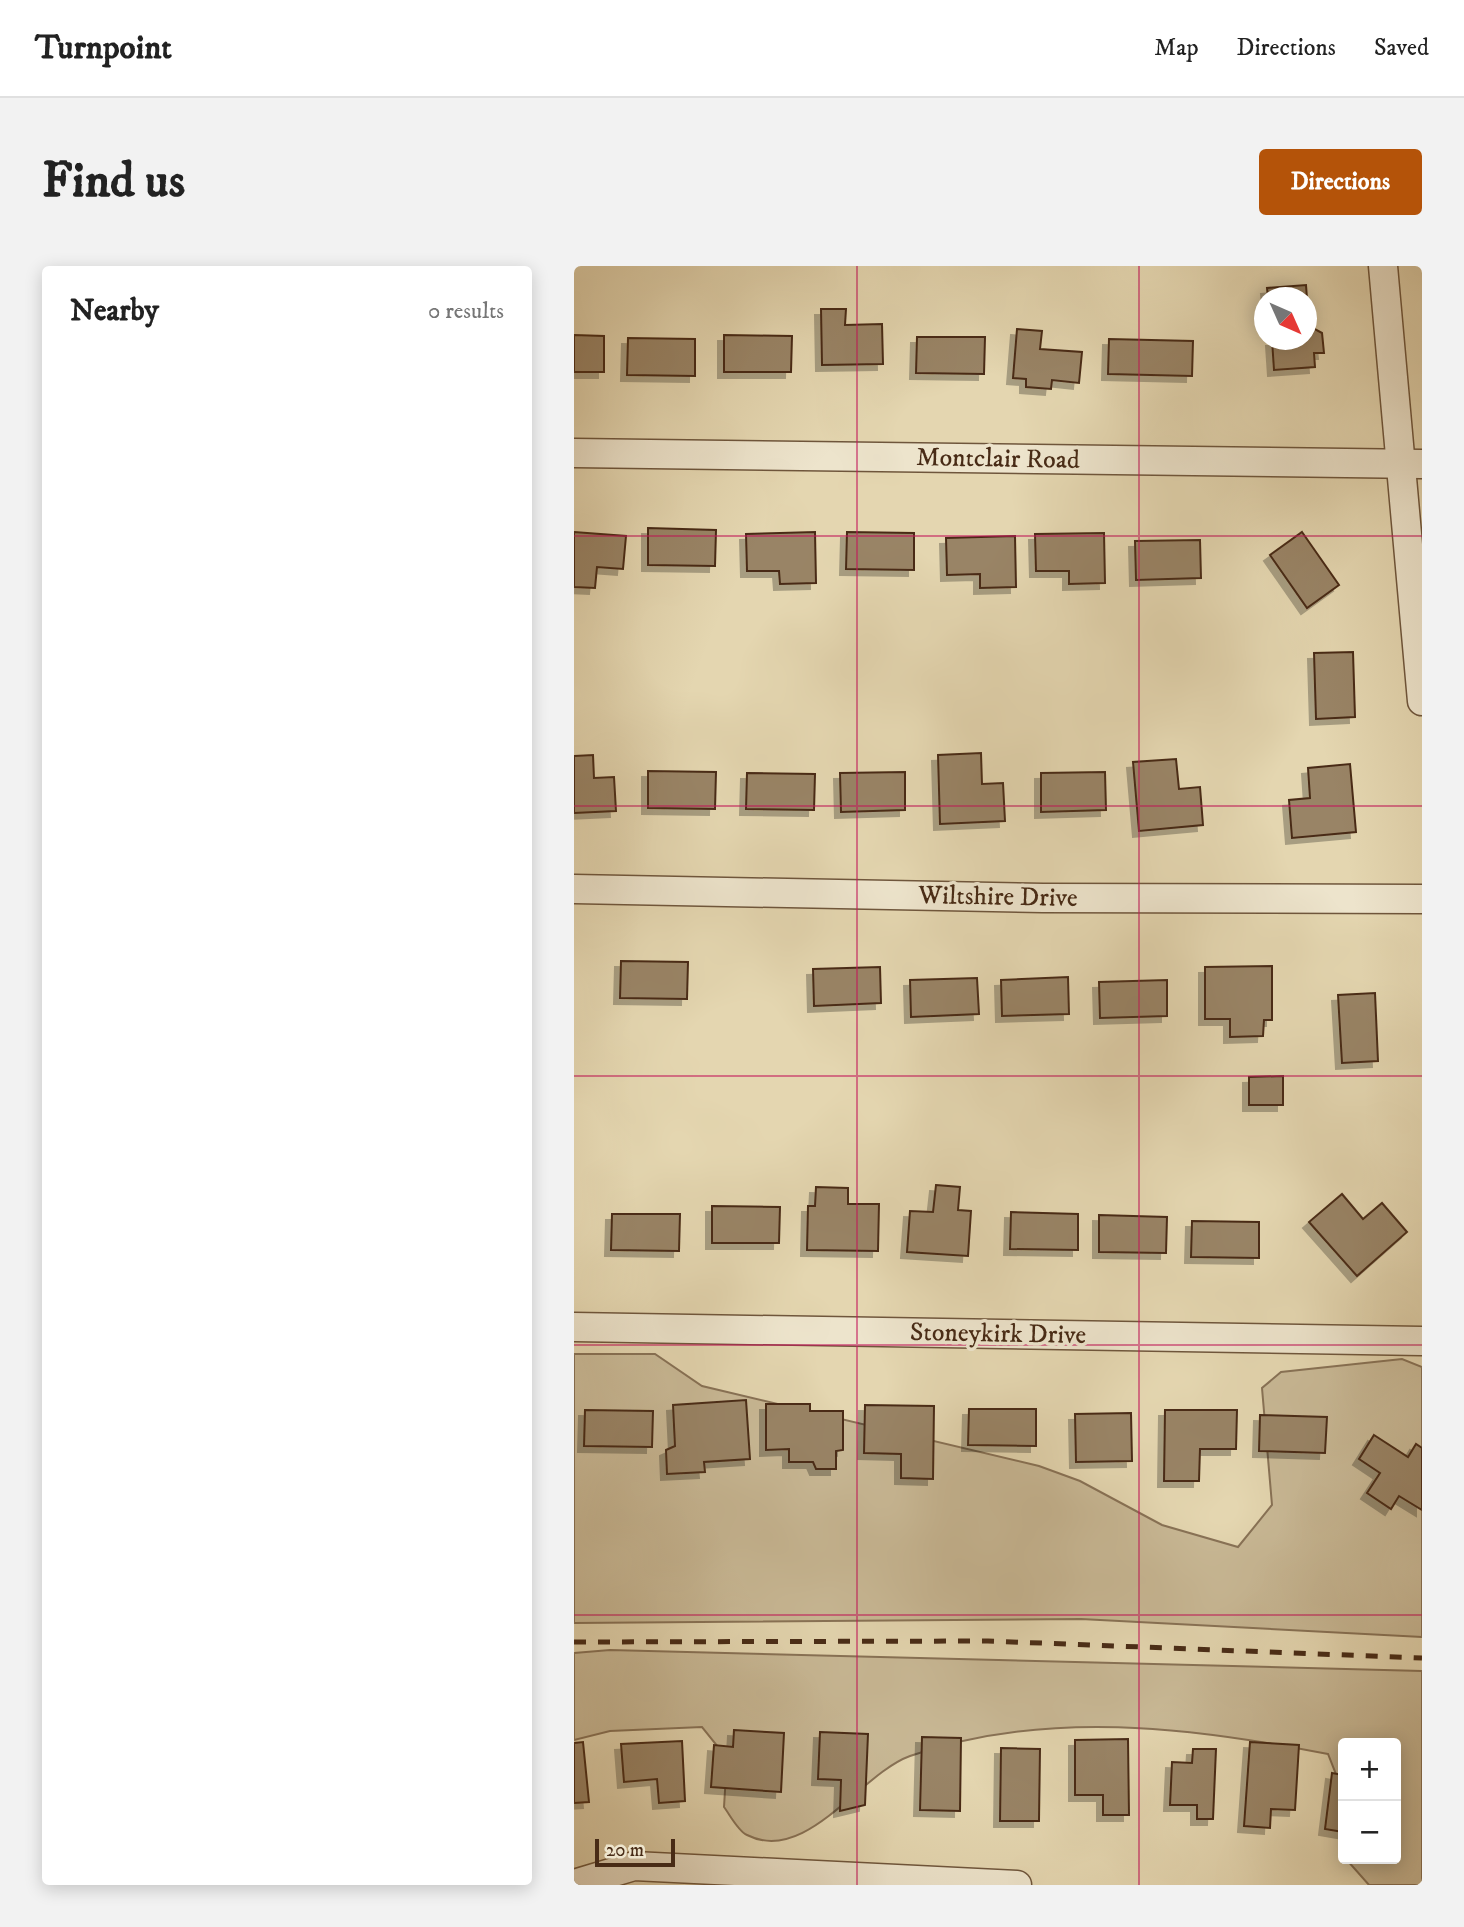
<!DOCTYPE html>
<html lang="en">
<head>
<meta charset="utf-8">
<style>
	:root { --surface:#fff; --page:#f2f2f2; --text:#222; --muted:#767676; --line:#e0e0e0; --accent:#b45309 }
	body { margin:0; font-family:"IM FELL DW Pica",serif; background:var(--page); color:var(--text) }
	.controls { position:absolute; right:21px; bottom:21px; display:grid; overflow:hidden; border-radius:7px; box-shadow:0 4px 18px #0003 }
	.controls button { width:63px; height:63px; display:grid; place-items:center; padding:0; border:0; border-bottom:2px solid var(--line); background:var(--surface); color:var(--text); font:35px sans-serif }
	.compass { position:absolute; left:680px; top:21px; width:63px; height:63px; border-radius:50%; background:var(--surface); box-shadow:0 4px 18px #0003; rotate:135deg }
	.scale { position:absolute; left:21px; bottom:18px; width:80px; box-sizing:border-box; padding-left:7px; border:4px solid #482b16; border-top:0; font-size:19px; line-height:24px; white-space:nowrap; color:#482b16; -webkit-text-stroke:5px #ede4cc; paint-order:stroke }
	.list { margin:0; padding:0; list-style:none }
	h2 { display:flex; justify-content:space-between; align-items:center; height:91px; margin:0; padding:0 28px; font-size:30px }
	h2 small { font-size:23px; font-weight:400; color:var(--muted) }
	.map { position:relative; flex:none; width:848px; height:1619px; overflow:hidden; border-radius:7px }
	header { display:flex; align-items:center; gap:42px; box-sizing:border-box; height:98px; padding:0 35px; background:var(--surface); border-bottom:2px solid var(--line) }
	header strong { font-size:33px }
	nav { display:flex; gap:38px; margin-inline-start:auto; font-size:24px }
	.intro { display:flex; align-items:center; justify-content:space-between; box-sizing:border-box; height:168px; padding:0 42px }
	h1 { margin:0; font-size:49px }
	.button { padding:18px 32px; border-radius:7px; background:var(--accent); color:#fff; font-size:24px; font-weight:700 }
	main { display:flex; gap:42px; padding:0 42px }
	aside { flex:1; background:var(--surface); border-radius:7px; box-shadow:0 4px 18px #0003 }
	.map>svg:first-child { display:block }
	.green { fill:#c9b996; stroke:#887256; stroke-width:2 }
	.building { fill:#998466; stroke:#482b16; stroke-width:2; filter:url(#shadow) }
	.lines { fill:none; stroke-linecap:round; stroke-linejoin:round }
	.minor-casing { stroke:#6f563c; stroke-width:31 }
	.minor { stroke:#ede4cc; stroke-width:28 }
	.rail { stroke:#482b16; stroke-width:5; stroke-dasharray:12 12; stroke-linecap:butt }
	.grid { fill:none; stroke:#c2185b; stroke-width:2; stroke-opacity:0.55 }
	.labels { text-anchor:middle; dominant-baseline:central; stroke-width:7; stroke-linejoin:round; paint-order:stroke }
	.street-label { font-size:26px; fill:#482b16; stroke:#ede4cc }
</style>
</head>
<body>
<header>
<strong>Turnpoint</strong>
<nav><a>Map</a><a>Directions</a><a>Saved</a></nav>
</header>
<div class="intro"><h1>Find us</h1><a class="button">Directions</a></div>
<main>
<aside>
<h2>Nearby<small>0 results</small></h2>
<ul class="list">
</ul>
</aside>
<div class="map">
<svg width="848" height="1619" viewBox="0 0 848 1619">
	<defs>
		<filter id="shadow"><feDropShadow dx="-6" dy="6" stdDeviation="0" flood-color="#0004"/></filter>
	</defs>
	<rect width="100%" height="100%" fill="#e4d6b0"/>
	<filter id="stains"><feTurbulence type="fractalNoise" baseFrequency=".00286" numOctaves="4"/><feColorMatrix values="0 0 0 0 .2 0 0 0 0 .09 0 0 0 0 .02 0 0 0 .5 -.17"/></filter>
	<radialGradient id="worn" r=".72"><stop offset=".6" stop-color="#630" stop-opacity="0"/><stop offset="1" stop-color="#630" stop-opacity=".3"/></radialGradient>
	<g class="green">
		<path d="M0,1088H81L128,1120L465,1200L506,1215L588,1259L664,1281L698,1239L688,1122L707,1106L828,1093L848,1101V1371L507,1353L0,1357Z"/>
		<path d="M36,1384L848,1405V1619H795L772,1593H822V1477H769V1526L754,1488C617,1461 471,1443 336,1490C286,1508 232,1599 173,1569C164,1565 156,1549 150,1541L153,1492L128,1461L36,1465L0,1474V1387Z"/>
	</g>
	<g class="building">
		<path d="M732,19L735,60L748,67L750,87H740L741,101L700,104L698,74H732V32H694L693,22Z"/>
		<path d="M247,43H272L271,59L308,58L309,98L248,99Z"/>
		<path d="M443,63L468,65L466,83L508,86L505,117L478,114L477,123L452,121V113L439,112Z"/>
		<path d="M0,69L30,70V106H0Z"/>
		<path d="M150,69L218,70L217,106H150Z"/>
		<path d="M343,71H411L410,108L342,107Z"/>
		<path d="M54,72L121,73V110L53,109Z"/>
		<path d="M535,73L619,75L618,110L534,108Z"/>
		<path d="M74,262L142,264L141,300L74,299Z"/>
		<path d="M0,266L52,270L49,303L23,301L21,322L0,321Z"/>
		<path d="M241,266L242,317L206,318L205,305H173L172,268Z"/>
		<path d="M273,266L340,267V304L272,303Z"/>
		<path d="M728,266L765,319L733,342L696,289Z"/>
		<path d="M530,267L531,317L495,318V305H462L461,268Z"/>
		<path d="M441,270L442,321L406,322V308L373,309L372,272Z"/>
		<path d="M626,274L627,312L562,314L561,275Z"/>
		<path d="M779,386L781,451L742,453L740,387Z"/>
		<path d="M407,487L408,518L429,517L431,555L366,558L364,489Z"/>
		<path d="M19,489L20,512L40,511L42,545L0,547V490Z"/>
		<path d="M602,493L605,523L626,521L629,559L565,565L559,496Z"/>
		<path d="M776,498L782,566L718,572L715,534L736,532L734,502Z"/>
		<path d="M74,505L142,506L141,543L74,542Z"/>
		<path d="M331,506V544L267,546L266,507Z"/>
		<path d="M531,506L532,544L467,546V507Z"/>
		<path d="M173,507L241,508L240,544L172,543Z"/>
		<path d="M47,695L114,696L113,733L46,732Z"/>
		<path d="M698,700V754H690L689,770L656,771V753H631V701Z"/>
		<path d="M306,701L307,737L240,740L239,703Z"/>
		<path d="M494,711L495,748L428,750L427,714Z"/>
		<path d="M403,712L405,748L337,751L336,714Z"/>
		<path d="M593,714V750L526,752L525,716Z"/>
		<path d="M801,727L804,795L768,797L764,729Z"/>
		<path d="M709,810V839H675V811Z"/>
		<path d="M362,919L386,921L384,944L397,945L394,990L333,986L336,945L359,946Z"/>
		<path d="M242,921L274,922V938H305L304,985L233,984L234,940H241Z"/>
		<path d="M768,928L789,953L808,937L833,966L783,1010L735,956Z"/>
		<path d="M138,940L206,941L205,977H138Z"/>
		<path d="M437,946L504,948V984L436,983Z"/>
		<path d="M38,948H106L105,985L37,984Z"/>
		<path d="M525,949L593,951L592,987L525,986Z"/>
		<path d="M618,955L685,956V992L617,991Z"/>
		<path d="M172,1134L176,1193L130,1196L131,1206L93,1208L92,1184L101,1180L99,1139Z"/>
		<path d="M192,1138H236V1145H269V1184L262,1185V1203H242L239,1196H215V1183L192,1184Z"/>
		<path d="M291,1139L360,1140L359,1213L327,1212V1188L290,1187Z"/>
		<path d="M395,1143H462V1180L394,1179Z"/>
		<path d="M11,1144L79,1145L78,1181L10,1180Z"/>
		<path d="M591,1144H663L662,1183H626L625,1215H590Z"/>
		<path d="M557,1147L558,1195L502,1196L501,1148Z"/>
		<path d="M686,1149L753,1151L751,1187L685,1185Z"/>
		<path d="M800,1169L834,1191L842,1178L848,1182V1244L825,1230L817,1243L793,1227L806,1207L785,1193Z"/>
		<path d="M160,1464L210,1467L207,1526L137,1521L140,1479L159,1481Z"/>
		<path d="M246,1466L294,1468L291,1539L266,1545L267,1514L244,1513Z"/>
		<path d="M348,1471L387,1472L386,1545L346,1544Z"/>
		<path d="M554,1473L555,1549H529V1529H501V1474Z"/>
		<path d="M108,1475L111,1535L85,1537L83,1513L50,1516L47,1478Z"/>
		<path d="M9,1476L15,1536L0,1537V1477Z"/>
		<path d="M676,1476L725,1479L721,1544L697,1543L696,1562L670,1560Z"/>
		<path d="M427,1482L466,1483L465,1555H426Z"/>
		<path d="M619,1483H642L639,1553H623V1539H596L598,1496L618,1497Z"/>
		<path d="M758,1507L769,1509V1566L751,1563Z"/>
	</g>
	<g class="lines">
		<g class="minor-casing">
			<g id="minor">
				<path d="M809,0L848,435"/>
				<path d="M0,187L848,198"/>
				<path d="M0,623L469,632L848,633"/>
				<path d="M0,1061L848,1075"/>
				<path d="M0,1618L60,1600L443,1619"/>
			</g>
		</g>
		<use href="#minor" class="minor"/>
		<path class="rail" d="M0,1376L414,1375L848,1392"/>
	</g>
	<path class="grid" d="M283,0V1619M565,0V1619M0,270H848M0,540H848M0,810H848M0,1079H848M0,1349H848"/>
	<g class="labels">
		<g class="street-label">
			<text transform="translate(424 193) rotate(1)">Montclair Road</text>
			<text transform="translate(424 631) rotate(1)">Wiltshire Drive</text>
			<text transform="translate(424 1068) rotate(1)">Stoneykirk Drive</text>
		</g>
	</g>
	<rect width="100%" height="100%" filter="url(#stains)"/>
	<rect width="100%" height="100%" fill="url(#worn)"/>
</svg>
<div class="controls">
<button>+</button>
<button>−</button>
</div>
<svg class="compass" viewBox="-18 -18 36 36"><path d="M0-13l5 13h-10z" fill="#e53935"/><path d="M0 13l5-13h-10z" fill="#767676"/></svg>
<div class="scale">20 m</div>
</div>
</main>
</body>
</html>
